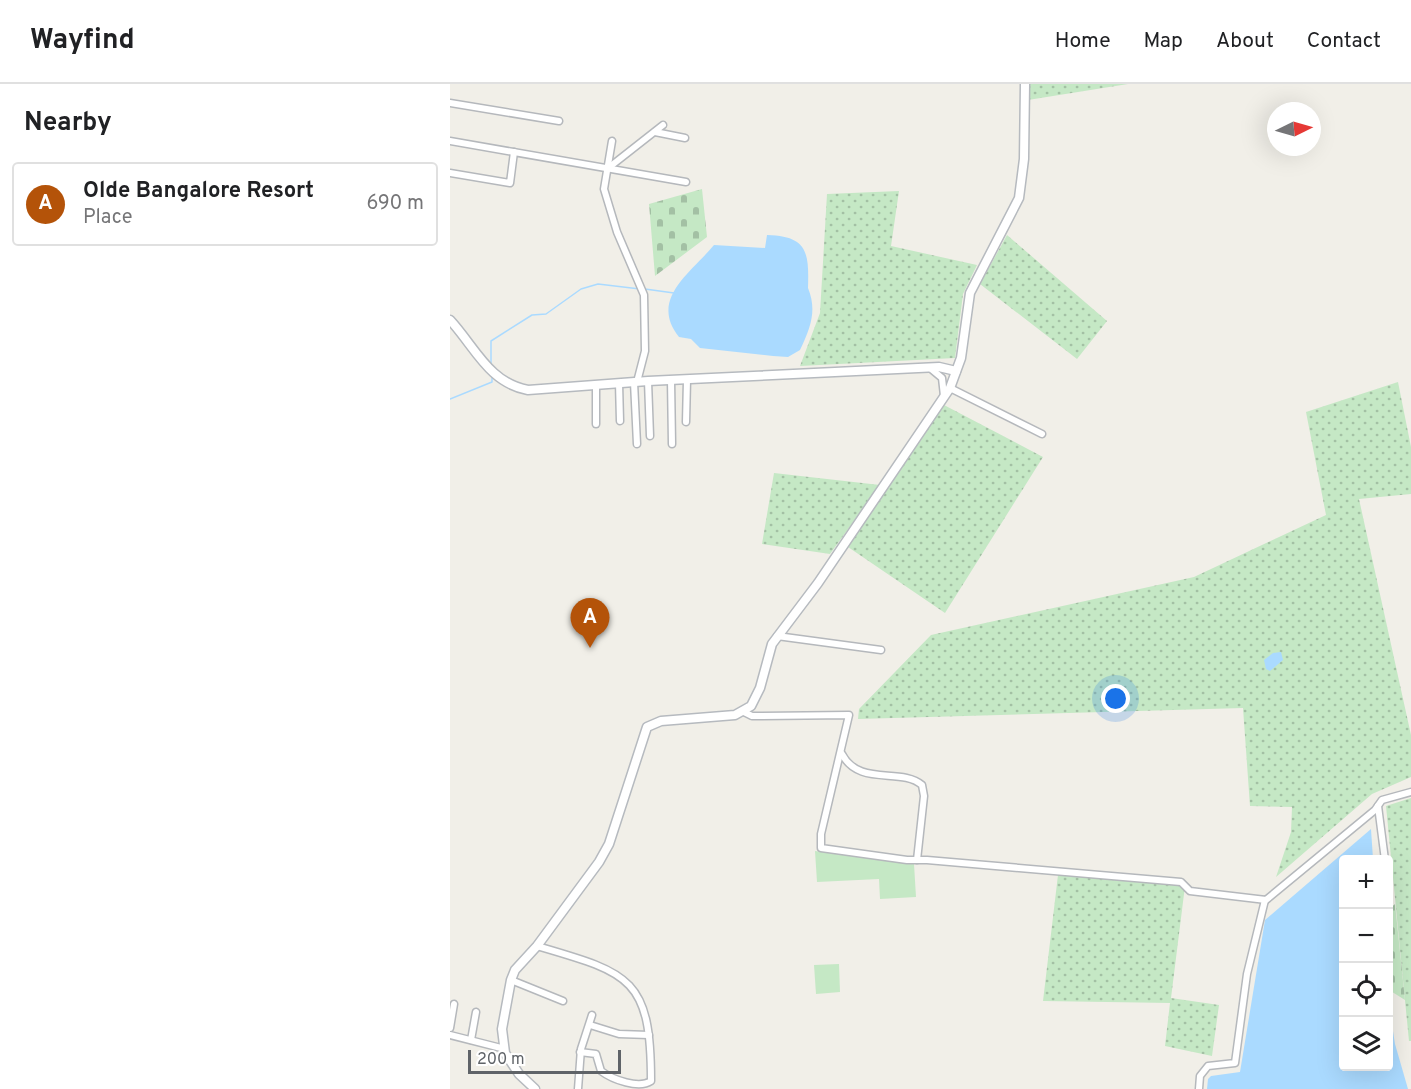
<!DOCTYPE html>
<html lang="en">
<head>
<meta charset="utf-8">
<style>
	:root { --surface:#fff; --page:#f2f2f2; --text:#202124; --muted:#757577; --line:#e0e0e0; --accent:#b45309 }
	body { margin:0; font-family:Overpass,sans-serif; background:var(--page); color:var(--text) }
	.controls { position:absolute; right:18px; bottom:18px; display:grid; overflow:hidden; border-radius:6px; box-shadow:0 6px 24px #0002 }
	.controls button { width:54px; height:54px; display:grid; place-items:center; padding:0; border:0; border-bottom:2px solid var(--line); background:var(--surface); color:var(--text); font:30px sans-serif }
	.compass { position:absolute; left:817px; top:18px; width:54px; height:54px; border-radius:50%; background:var(--surface); box-shadow:0 6px 24px #0002; rotate:85deg }
	.scale { position:absolute; left:18px; bottom:15px; width:153px; box-sizing:border-box; padding-left:6px; border:3px solid #5f6368; border-top:0; font-size:16px; line-height:21px; white-space:nowrap; color:#5f6368; -webkit-text-stroke:4px #fff; paint-order:stroke }
	.you { position:absolute; left:666px; top:615px; width:21px; height:21px; margin:-15px; border:4px solid #fff; border-radius:50%; background:#1a73e8; box-shadow:0 0 0 9px #1a73e833 }
	.badge { display:grid; place-items:center; width:39px; height:39px; border-radius:50%; background:var(--accent); color:#fff; font-size:20px; font-weight:700 }
	.pin { position:absolute; translate:-50% -50px; filter:drop-shadow(0 2px 3px #0008) }
	.pin::after { content:''; position:absolute; top:32px; width:21px; height:18px; background:inherit; clip-path:polygon(0 0,100% 0,50% 100%) }
	.list { margin:0; padding:0; list-style:none }
	h2 { display:flex; justify-content:space-between; align-items:center; height:78px; margin:0; padding:0 24px; font-size:26px }
	h2 small { font-size:20px; font-weight:400; color:var(--muted) }
	.list li { display:grid; grid-template-columns:39px 1fr auto; gap:18px; align-items:center; box-sizing:border-box; height:84px; margin:0 12px 12px; padding:0 12px; border:2px solid var(--line); border-radius:6px }
	.list b { display:block; font-size:22px; white-space:nowrap }
	.list p { margin:0; font-size:20px; white-space:nowrap; color:var(--muted) }
	.list em { font-size:20px; font-style:normal; color:var(--muted) }
	.icon { flex:none; width:33px; height:33px; fill:none; stroke:currentColor; stroke-width:2; stroke-linecap:round; stroke-linejoin:round }
	.map { position:relative; flex:none; width:961px; height:1005px; overflow:hidden }
	header { display:flex; align-items:center; gap:36px; box-sizing:border-box; height:84px; padding:0 30px; background:var(--surface); border-bottom:2px solid var(--line) }
	header strong { font-size:28px }
	nav { display:flex; gap:33px; margin-inline-start:auto; font-size:21px }
	main { display:flex }
	aside { flex:1; background:var(--surface) }
	.map>svg:first-child { display:block }
	.grass { fill:url(#grass-dots) }
	.cemetery { fill:url(#cemetery-stones) }
	.green { fill:#c5e8c5 }
	.water { fill:#aadaff }
	.lines { fill:none; stroke-linecap:round; stroke-linejoin:round }
	.stream { stroke:#aadaff; stroke-width:1.5 }
	.street-casing { stroke:#b5b8bc; stroke-width:9 }
	.secondary-casing { stroke:#b6babf; stroke-width:11 }
	.street { stroke:#fff; stroke-width:6 }
	.secondary { stroke:#fff; stroke-width:8 }
</style>
</head>
<body>
<header>
<strong>Wayfind</strong>
<nav><a>Home</a><a>Map</a><a>About</a><a>Contact</a></nav>
</header>
<main>
<aside>
<h2>Nearby<small></small></h2>
<ul class="list">
<li><span class="badge">A</span><div><b>Olde Bangalore Resort</b><p>Place</p></div><em>690 m</em></li>
</ul>
</aside>
<div class="map">
<svg width="961" height="1005" viewBox="0 0 961 1005">
	<defs>
		<pattern id="grass-dots" width="8" height="8" patternUnits="userSpaceOnUse" patternTransform="scale(1.5)"><rect width="8" height="8" fill="#c5e8c5"/><path d="M2 2h.1M6 6h.1" fill="none" stroke="#a3c0a4" stroke-width="1.8" stroke-linecap="round"/></pattern>
		<pattern id="cemetery-stones" width="16" height="16" patternUnits="userSpaceOnUse" patternTransform="scale(1.5)"><rect width="16" height="16" fill="#c5e8c5"/><path d="M2 7V4a2 2 0 0 1 4 0v3zM10 15v-3a2 2 0 0 1 4 0v3z" fill="#a3c0a4"/></pattern>
	</defs>
	<rect width="100%" height="100%" fill="#f1efe8"/>
	<g class="grass">
		<path d="M579,0H678L578,16Z"/>
		<path d="M449,107L441,162L527,181L513,210L505,274L350,282L370,229L377,110Z"/>
		<path d="M557,151L657,237L627,275L530,200Z"/>
		<path d="M948,298L961,363V410L909,415L961,651V693L922,710L826,793L841,748L842,723L800,722L793,624L408,635L409,625L481,551L744,493L876,431L856,328Z"/>
		<path d="M494,321L593,373L495,529L398,463Z"/>
		<path d="M324,389L430,401L380,470L312,460Z"/>
		<path d="M961,714V957H959L936,722Z"/>
		<path d="M608,791L735,802L721,914L769,921L762,972L715,962L720,919L593,917Z"/>
	</g>
	<g class="cemetery">
		<path d="M252,105L257,153L205,192L199,120Z"/>
		<path d="M945,820L955,916L939,906V825Z"/>
	</g>
	<g class="green">
		<path d="M365,767L464,780L466,813L430,815L429,795L367,798Z"/>
		<path d="M389,880L390,908L366,910L364,881Z"/>
	</g>
	<g class="water">
		<path d="M317,151C358,152 359,169 358,204C367,226 361,243 350,266L338,273L323,272L250,264L241,255L229,253C199,215 240,190 264,161L315,164Z"/>
		<path d="M831,568L833,576L820,587L816,585L814,576L823,569Z"/>
		<path d="M921,745L923,775L894,776V982H938L939,921L945,960L958,1005H757L758,995L761,992L790,988L815,836Z"/>
	</g>
	<g class="lines">
		<g class="stream">
			<path d="M195,205L224,209"/>
			<path d="M41,281V257L82,231L96,230L131,205L148,200L190,205"/>
			<path d="M0,315L42,298V292"/>
		</g>
		<g class="street-casing">
			<g id="street">
				<path d="M0,19L109,37"/>
				<path d="M205,48L235,54"/>
				<path d="M0,57L236,98"/>
				<path d="M162,57L154,105L167,148L194,211L195,267L187,298"/>
				<path d="M157,85L213,41"/>
				<path d="M0,89L60,99L64,68"/>
				<path d="M480,284L492,294L494,312"/>
				<path d="M221,296L222,360"/>
				<path d="M198,297L200,352"/>
				<path d="M184,298L187,360"/>
				<path d="M169,299L170,337"/>
				<path d="M146,301V340"/>
				<path d="M500,304L592,350"/>
				<path d="M236,338L237,296"/>
				<path d="M327,552L431,566"/>
				<path d="M292,627L302,632L399,631L371,750V764L457,776H477L731,798L740,807L816,816L925,726L932,716L961,708"/>
				<path d="M392,670C409,703 451,683 472,701L474,712L467,776"/>
				<path d="M928,722L935,776"/>
				<path d="M938,808V820"/>
				<path d="M87,862C180,889 201,894 201,997C189,1005 163,996 151,987L146,970L130,968"/>
				<path d="M61,896L113,917"/>
				<path d="M140,941L169,950L199,951"/>
				<path d="M0,944L4,920"/>
				<path d="M0,951L55,965"/>
				<path d="M21,956L26,928"/>
				<path d="M128,1005L131,965L142,931"/>
				<path d="M749,1005L750,992L758,982L785,979L797,890L815,816"/>
			</g>
		</g>
		<g class="secondary-casing">
			<g id="secondary">
				<path d="M0,236C25,263 39,299 78,306L198,297L489,283L506,287"/>
				<path d="M85,1005L69,990L55,969L52,945L61,896L65,886L87,862L149,778L159,760L197,643L211,637L285,631L301,622L310,604L322,560L368,499L500,304L511,274L520,209L569,114L574,75L575,0"/>
			</g>
		</g>
		<use href="#street" class="street"/>
		<use href="#secondary" class="secondary"/>
	</g>
</svg>
<div class="controls">
<button>+</button>
<button>−</button>
<button><svg class="icon" aria-label="locate" viewBox="0 0 24 24"><circle cx="12" cy="12" r="6"/><path d="M12 2v4M12 18v4M2 12h4M18 12h4"/></svg></button>
<button><svg class="icon" aria-label="layers" viewBox="0 0 24 24"><path d="M12 4l9 5-9 5-9-5zM3 14l9 5 9-5"/></svg></button>
</div>
<svg class="compass" viewBox="-18 -18 36 36"><path d="M0-13l5 13h-10z" fill="#e53935"/><path d="M0 13l5-13h-10z" fill="#757577"/></svg>
<div class="scale">200 m</div>
<div class="you"></div>
<div class="pin badge" style="left:140px;top:564px">A</div>
</div>
</main>
</body>
</html>
